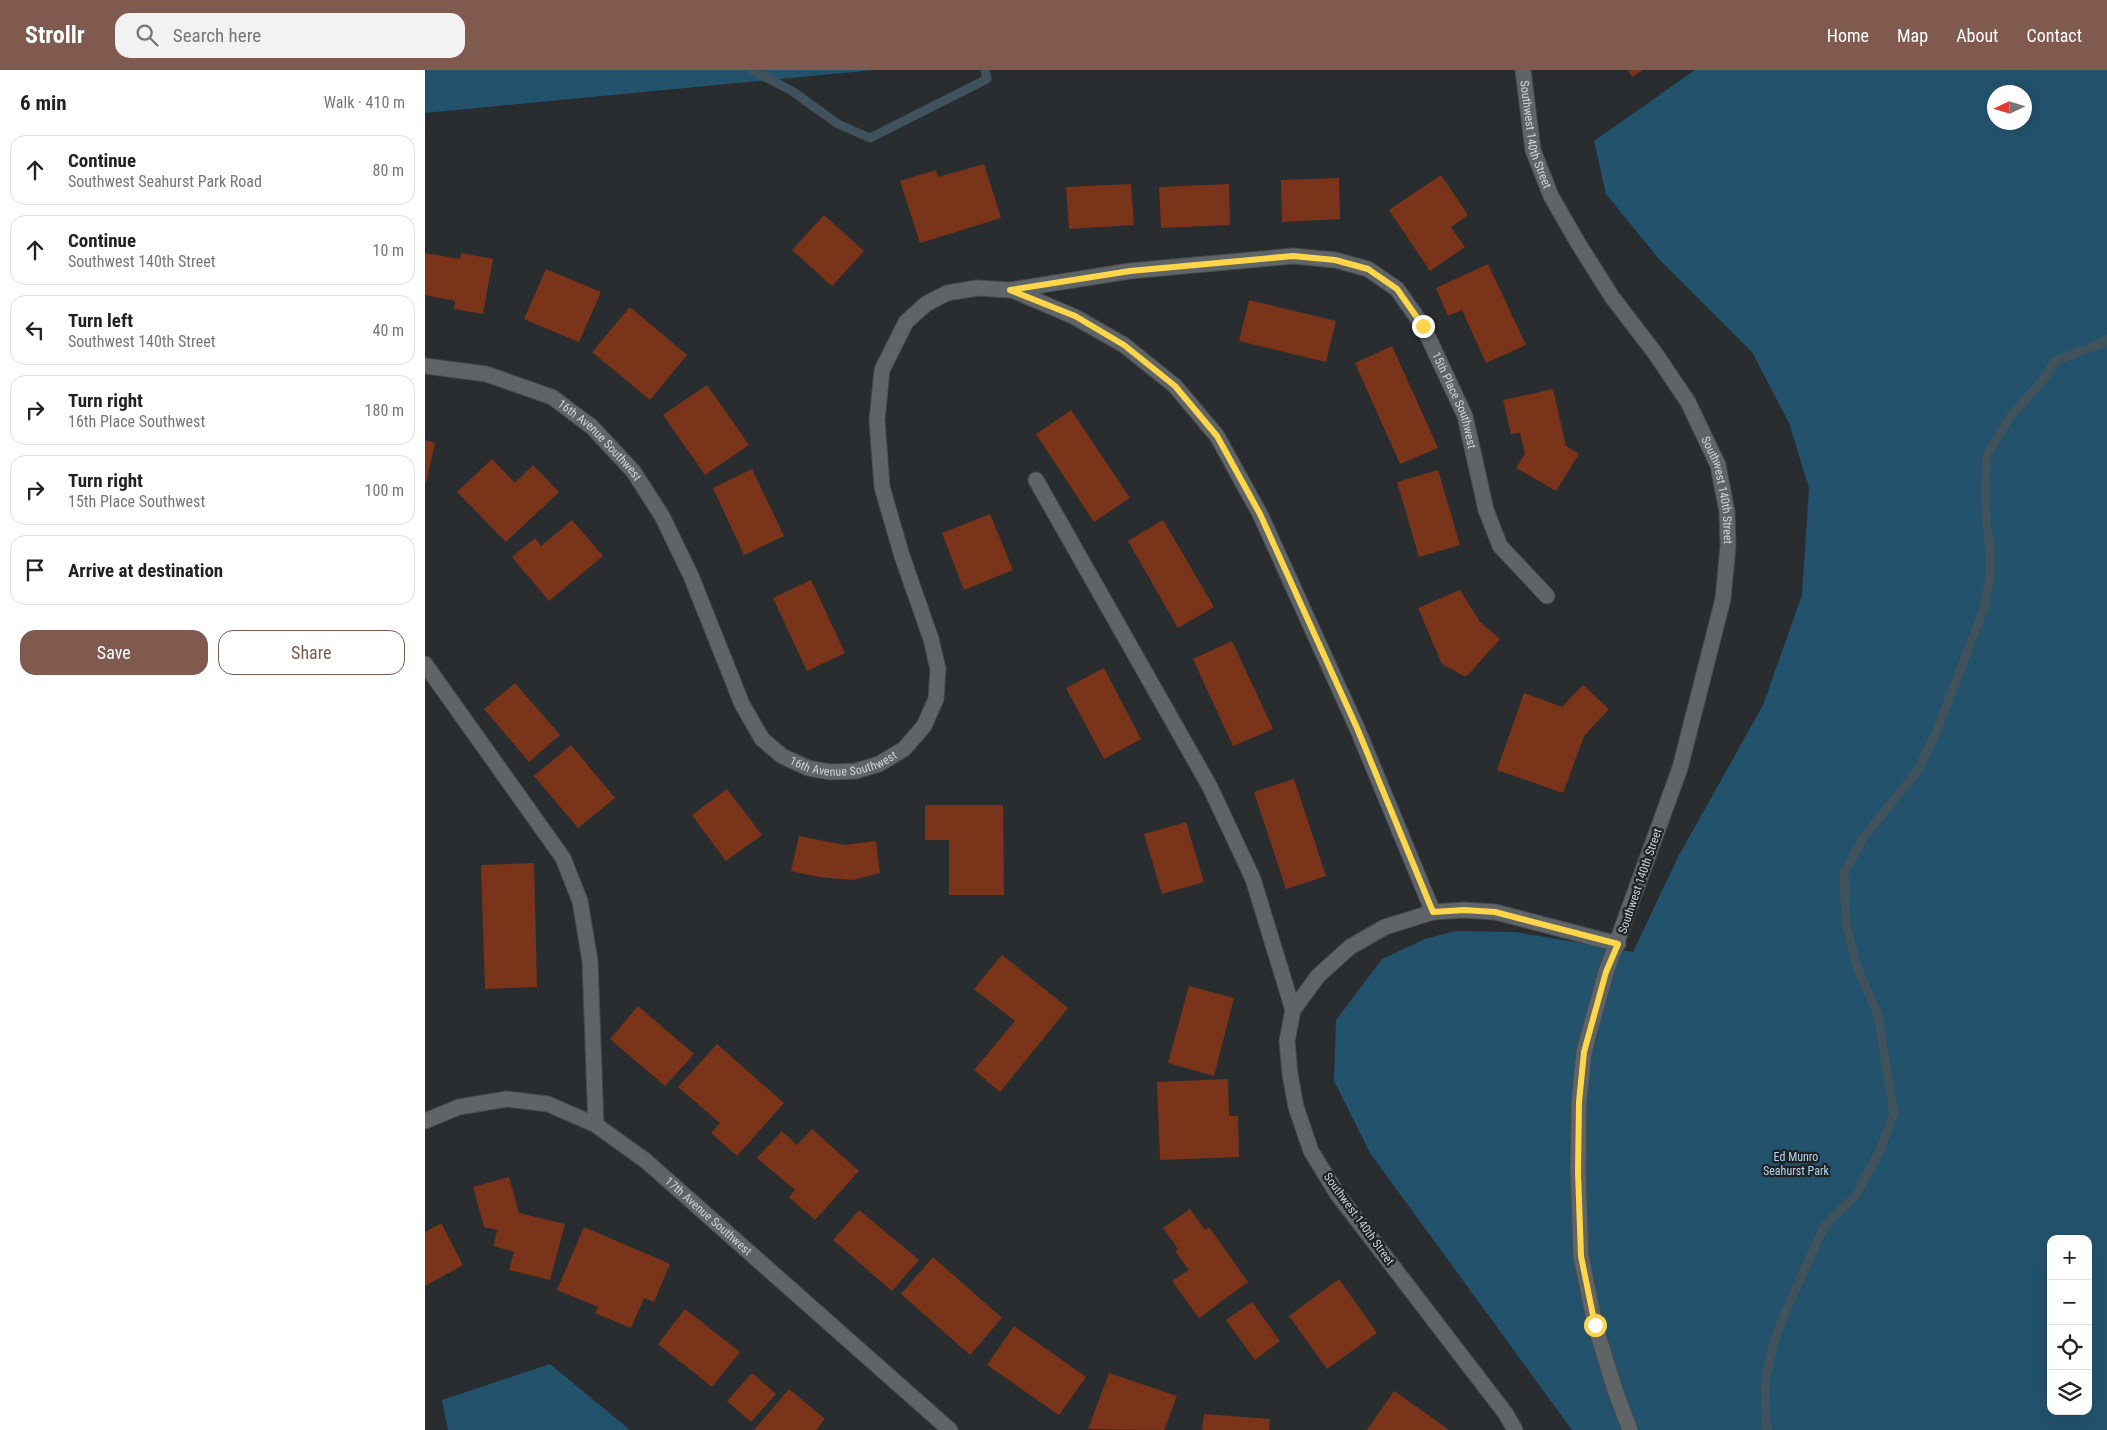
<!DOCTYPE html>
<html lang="en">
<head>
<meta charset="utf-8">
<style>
	:root { --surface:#fff; --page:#f2f2f2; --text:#222; --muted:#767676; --line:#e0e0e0; --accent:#805a4e }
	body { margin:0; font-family:"Roboto Condensed",sans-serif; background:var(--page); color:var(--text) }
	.controls { position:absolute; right:15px; bottom:15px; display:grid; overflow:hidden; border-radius:10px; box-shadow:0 5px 20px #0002 }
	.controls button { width:45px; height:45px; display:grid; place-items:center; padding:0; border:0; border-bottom:1px solid var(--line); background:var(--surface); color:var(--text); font:25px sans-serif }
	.compass { position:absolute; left:1562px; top:15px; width:45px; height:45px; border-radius:50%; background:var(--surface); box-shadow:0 5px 20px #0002; rotate:266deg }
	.stop { position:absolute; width:15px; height:15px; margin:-11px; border:4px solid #ffd54a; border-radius:50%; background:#fff }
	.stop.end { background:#ffd54a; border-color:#fff; box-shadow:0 1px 5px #0008 }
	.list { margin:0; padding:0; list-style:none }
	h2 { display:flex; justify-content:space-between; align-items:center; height:65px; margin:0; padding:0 20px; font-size:21px }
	h2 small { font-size:16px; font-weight:400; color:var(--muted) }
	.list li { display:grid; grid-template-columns:32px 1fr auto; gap:15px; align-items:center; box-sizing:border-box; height:70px; margin:0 10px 10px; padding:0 10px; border:1px solid var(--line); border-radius:15px }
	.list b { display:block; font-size:19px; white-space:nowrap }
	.list p { margin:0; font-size:16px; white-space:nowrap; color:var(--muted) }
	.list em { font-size:16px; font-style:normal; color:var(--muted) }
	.actions { display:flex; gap:10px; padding:15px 20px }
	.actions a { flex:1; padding:11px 0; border:1px solid var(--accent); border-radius:15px; text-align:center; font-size:18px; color:var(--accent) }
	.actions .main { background:var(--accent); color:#fff }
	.icon { flex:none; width:28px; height:28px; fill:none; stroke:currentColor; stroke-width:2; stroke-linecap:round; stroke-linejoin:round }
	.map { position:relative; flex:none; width:1682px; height:1360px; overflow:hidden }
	header { display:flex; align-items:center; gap:30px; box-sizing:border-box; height:70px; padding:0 25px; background:var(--accent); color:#fff }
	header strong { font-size:24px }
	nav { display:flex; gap:28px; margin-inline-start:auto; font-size:18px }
	.search { width:350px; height:45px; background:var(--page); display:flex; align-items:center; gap:12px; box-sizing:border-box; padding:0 18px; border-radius:15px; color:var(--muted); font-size:19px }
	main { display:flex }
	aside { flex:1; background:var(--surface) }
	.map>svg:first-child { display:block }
	.green { fill:#23526d; fill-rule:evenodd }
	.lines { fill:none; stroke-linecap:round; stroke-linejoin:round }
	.stream { stroke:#40525c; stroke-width:9 }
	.building { fill:#7a341a }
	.minor-casing { stroke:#474a4d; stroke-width:17 }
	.minor { stroke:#5f6467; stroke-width:15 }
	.route { stroke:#ffd54a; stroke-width:6 }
	.labels { text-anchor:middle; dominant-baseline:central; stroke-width:4.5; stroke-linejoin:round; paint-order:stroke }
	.street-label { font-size:12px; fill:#d0d3d5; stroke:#1f2326 }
	.park-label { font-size:12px; fill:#b1d7f1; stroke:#1f2326 }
</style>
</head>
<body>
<header>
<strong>Strollr</strong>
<div class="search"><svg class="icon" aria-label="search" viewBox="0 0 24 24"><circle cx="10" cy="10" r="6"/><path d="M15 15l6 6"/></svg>Search here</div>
<nav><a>Home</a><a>Map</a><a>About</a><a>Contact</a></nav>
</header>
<main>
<aside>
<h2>6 min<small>Walk · 410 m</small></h2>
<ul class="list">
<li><svg class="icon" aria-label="ahead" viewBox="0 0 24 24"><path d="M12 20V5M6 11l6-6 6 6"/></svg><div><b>Continue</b><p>Southwest Seahurst Park Road</p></div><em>80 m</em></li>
<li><svg class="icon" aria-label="ahead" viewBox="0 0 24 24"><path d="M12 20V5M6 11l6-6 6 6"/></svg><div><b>Continue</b><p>Southwest 140th Street</p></div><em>10 m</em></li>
<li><svg class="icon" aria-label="left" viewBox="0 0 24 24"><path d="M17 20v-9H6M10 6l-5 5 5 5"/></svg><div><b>Turn left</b><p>Southwest 140th Street</p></div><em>40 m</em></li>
<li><svg class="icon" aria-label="right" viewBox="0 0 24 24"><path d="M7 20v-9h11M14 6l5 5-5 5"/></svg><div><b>Turn right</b><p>16th Place Southwest</p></div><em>180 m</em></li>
<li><svg class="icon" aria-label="right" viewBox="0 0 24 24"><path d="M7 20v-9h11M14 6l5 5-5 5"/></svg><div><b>Turn right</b><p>15th Place Southwest</p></div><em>100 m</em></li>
<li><svg class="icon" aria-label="arrive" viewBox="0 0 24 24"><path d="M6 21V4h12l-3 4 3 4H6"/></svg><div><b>Arrive at destination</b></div></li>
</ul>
<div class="actions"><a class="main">Save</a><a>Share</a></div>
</aside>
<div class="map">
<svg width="1682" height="1360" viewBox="0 0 1682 1360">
	<rect width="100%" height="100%" fill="#292d30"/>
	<g class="green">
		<path d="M0,0H449L0,43Z"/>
		<path d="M1270,0H1682V1360H1147L945,1083L909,1011L911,950L957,889L1000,869L1031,861L1090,862L1208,882L1253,787L1338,635L1377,525L1384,418L1364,353L1327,282L1233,188L1181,124L1169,71ZM1570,22H1600V52H1570ZM1626,1169H1663V1341H1626Z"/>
		<path d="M125,1294L205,1360H23L17,1330Z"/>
	</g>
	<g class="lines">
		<g class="stream">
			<path d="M327,0L367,21L413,54L445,68L562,9L560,0"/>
			<path d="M1343,1360L1341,1352L1340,1312L1349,1272L1361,1240L1400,1155L1431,1125L1454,1082L1469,1044L1453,945L1432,897L1421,853L1419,803L1438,768L1493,700L1513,658L1558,541L1565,507V478L1561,449L1560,416L1562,386L1584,348L1618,310L1630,291L1680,272L1682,269"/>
		</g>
	</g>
	<g class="building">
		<path d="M1203,0H1218L1207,7Z"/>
		<path d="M559,94L576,148L495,173L475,111L511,100L513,107Z"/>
		<path d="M1016,105L1043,145L1026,157L1040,177L1005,201L964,140Z"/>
		<path d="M914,108L915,149L857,152L856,110Z"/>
		<path d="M706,114L709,155L644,159L641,117Z"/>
		<path d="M804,114L805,155L736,158L734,117Z"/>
		<path d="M399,145L439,181L407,216L367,180Z"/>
		<path d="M0,183L35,189L36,183L68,189L58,244L29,239L30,231L0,225Z"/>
		<path d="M1063,194L1101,275L1061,293L1037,240L1023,246L1011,218Z"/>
		<path d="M121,199L176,222L154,272L99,249Z"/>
		<path d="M824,230L911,251L901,292L814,271Z"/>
		<path d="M205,237L262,285L225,330L167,282Z"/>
		<path d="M967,276L1013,378L975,394L930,293Z"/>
		<path d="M282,315L324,375L280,405L238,345Z"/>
		<path d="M1128,319L1141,376L1154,384L1131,421L1091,398L1100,384L1095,363L1086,364L1078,330Z"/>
		<path d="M646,340L705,428L669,452L611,364Z"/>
		<path d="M0,370L10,373L1,413H0Z"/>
		<path d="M67,389L90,413L108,395L134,422L81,472L32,422Z"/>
		<path d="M327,399L359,466L319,485L288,418Z"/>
		<path d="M1013,400L1035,475L994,487L972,412Z"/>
		<path d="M565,444L588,500L539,520L517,463Z"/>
		<path d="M147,450L178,486L124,531L87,487L110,468L116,476Z"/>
		<path d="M738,450L789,537L753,558L703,471Z"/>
		<path d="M386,510L420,583L382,601L348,528Z"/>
		<path d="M1035,520L1055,552L1075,569L1041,607L1017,594L993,538Z"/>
		<path d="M807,571L848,659L808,676L768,589Z"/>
		<path d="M679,598L716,669L679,689L641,618Z"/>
		<path d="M90,613L135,665L104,692L59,639Z"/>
		<path d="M1158,615L1184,639L1159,666L1138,723L1072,700L1099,623L1137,637Z"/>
		<path d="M146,675L190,728L153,758L109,706Z"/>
		<path d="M869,709L901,806L861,819L829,722Z"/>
		<path d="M302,719L337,765L301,791L267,745Z"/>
		<path d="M500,735H578L579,825H524V770H500Z"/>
		<path d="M761,752L779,812L737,824L719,764Z"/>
		<path d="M374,766L420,775L451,771L455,803L428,810L394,807L366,801Z"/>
		<path d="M109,793L112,917L60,919L56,795Z"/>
		<path d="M577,885L643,938L575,1022L549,1000L590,951L549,919Z"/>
		<path d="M764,916L809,928L789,1006L743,993Z"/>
		<path d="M213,936L269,984L240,1016L185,969Z"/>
		<path d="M292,974L359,1033L312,1086L286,1063L295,1053L253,1017Z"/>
		<path d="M803,1009L804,1046H813L814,1087L735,1090L732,1012Z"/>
		<path d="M387,1059L434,1101L390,1150L364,1127L370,1120L332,1088L357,1061L372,1075Z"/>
		<path d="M84,1107L94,1143L140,1154L125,1210L84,1200L89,1182L69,1176L72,1160L59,1157L48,1117Z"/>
		<path d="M765,1139L780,1160L784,1157L823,1212L774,1248L747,1211L764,1200L750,1181L753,1179L738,1158Z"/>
		<path d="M434,1140L494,1190L467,1221L408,1170Z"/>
		<path d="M16,1153L38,1195L0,1216V1162Z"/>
		<path d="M159,1157L245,1194L229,1232L219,1228L206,1258L170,1243L173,1237L132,1220Z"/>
		<path d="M508,1187L577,1248L545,1285L476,1224Z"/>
		<path d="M914,1209L952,1263L902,1299L864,1246Z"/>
		<path d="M827,1232L855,1271L830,1290L801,1250Z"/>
		<path d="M260,1239L315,1282L287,1317L233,1274Z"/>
		<path d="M589,1256L661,1307L634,1345L562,1295Z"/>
		<path d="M327,1303L351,1324L326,1352L302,1331Z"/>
		<path d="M684,1303L752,1326L739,1360L663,1359Z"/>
		<path d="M364,1319L400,1349L391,1360H329Z"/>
		<path d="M969,1321L1023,1359V1360H942Z"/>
		<path d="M779,1344L845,1349L844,1360H777Z"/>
	</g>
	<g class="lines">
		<g class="minor-casing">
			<g id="minor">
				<path id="s1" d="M1098,0L1108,80L1126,126L1153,173L1187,227L1230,283L1263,332L1293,395L1302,442L1303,476L1298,529L1255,698L1181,902L1159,982L1154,1032L1153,1102L1156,1186L1170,1255L1190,1320L1205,1360"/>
				<path d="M587,220L650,247L699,275L750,316L792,366L835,444L932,658L1008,842"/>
				<path id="s2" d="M0,296L61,304L127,327L167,357L208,401L237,446L266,506L317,634L337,669L357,686L383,698L405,702L431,701L454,694L479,679L499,656L511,629L513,599L506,569L477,486L457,417L452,350L457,300L481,252L501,234L522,223L552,218L585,220L705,201L868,186L910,190L943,199L972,219L998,256L1040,346L1061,440L1075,476L1122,526"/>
				<path d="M611,410L785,717L828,809L868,940"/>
				<path d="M0,594L138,788L155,831L165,891L171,1055"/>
				<path id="s3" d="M0,1051L34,1037L82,1029L123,1034L171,1055L221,1091L525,1360"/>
				<path d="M1090,1360L1081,1344L913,1125L886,1081L871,1037L865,1004L862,971L868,940L893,906L925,877L960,857L1008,842L1039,840L1070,842L1193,874"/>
			</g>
		</g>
		<use href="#minor" class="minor"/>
	</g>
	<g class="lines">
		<path class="route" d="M998,256L972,219L943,199L910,190L868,186L705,201L585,220L650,246L699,275L750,316L792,366L835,444L932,658L1008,842L1039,840L1070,842L1193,874L1181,902L1159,982L1154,1032L1153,1102L1156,1186L1170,1255"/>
	</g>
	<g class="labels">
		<g class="street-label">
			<text stroke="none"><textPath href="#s1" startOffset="66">Southwest 140th Street</textPath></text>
			<text stroke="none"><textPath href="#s2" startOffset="1785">15th Place Southwest</textPath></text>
			<text stroke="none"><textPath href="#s2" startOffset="196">16th Avenue Southwest</textPath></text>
			<text stroke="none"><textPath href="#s1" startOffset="472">Southwest 140th Street</textPath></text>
			<text stroke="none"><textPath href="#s2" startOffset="631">16th Avenue Southwest</textPath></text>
			<text transform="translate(1215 811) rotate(-71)">Southwest 140th Street</text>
			<text stroke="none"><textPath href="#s3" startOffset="324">17th Avenue Southwest</textPath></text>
			<text transform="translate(934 1149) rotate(54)">Southwest 140th Street</text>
		</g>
		<g class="park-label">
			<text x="1371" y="1087">Ed Munro<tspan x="1371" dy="14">Seahurst Park</tspan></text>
		</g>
	</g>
</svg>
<div class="controls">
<button>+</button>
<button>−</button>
<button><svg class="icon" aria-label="locate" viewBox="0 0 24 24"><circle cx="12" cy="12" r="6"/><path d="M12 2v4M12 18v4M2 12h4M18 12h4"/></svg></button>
<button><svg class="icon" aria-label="layers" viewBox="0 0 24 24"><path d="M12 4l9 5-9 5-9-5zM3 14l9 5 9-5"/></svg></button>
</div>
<svg class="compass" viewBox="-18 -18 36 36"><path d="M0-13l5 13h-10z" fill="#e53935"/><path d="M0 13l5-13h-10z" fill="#767676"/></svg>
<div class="stop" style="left:1170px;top:1255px"></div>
<div class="stop end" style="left:998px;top:256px"></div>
</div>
</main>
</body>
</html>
